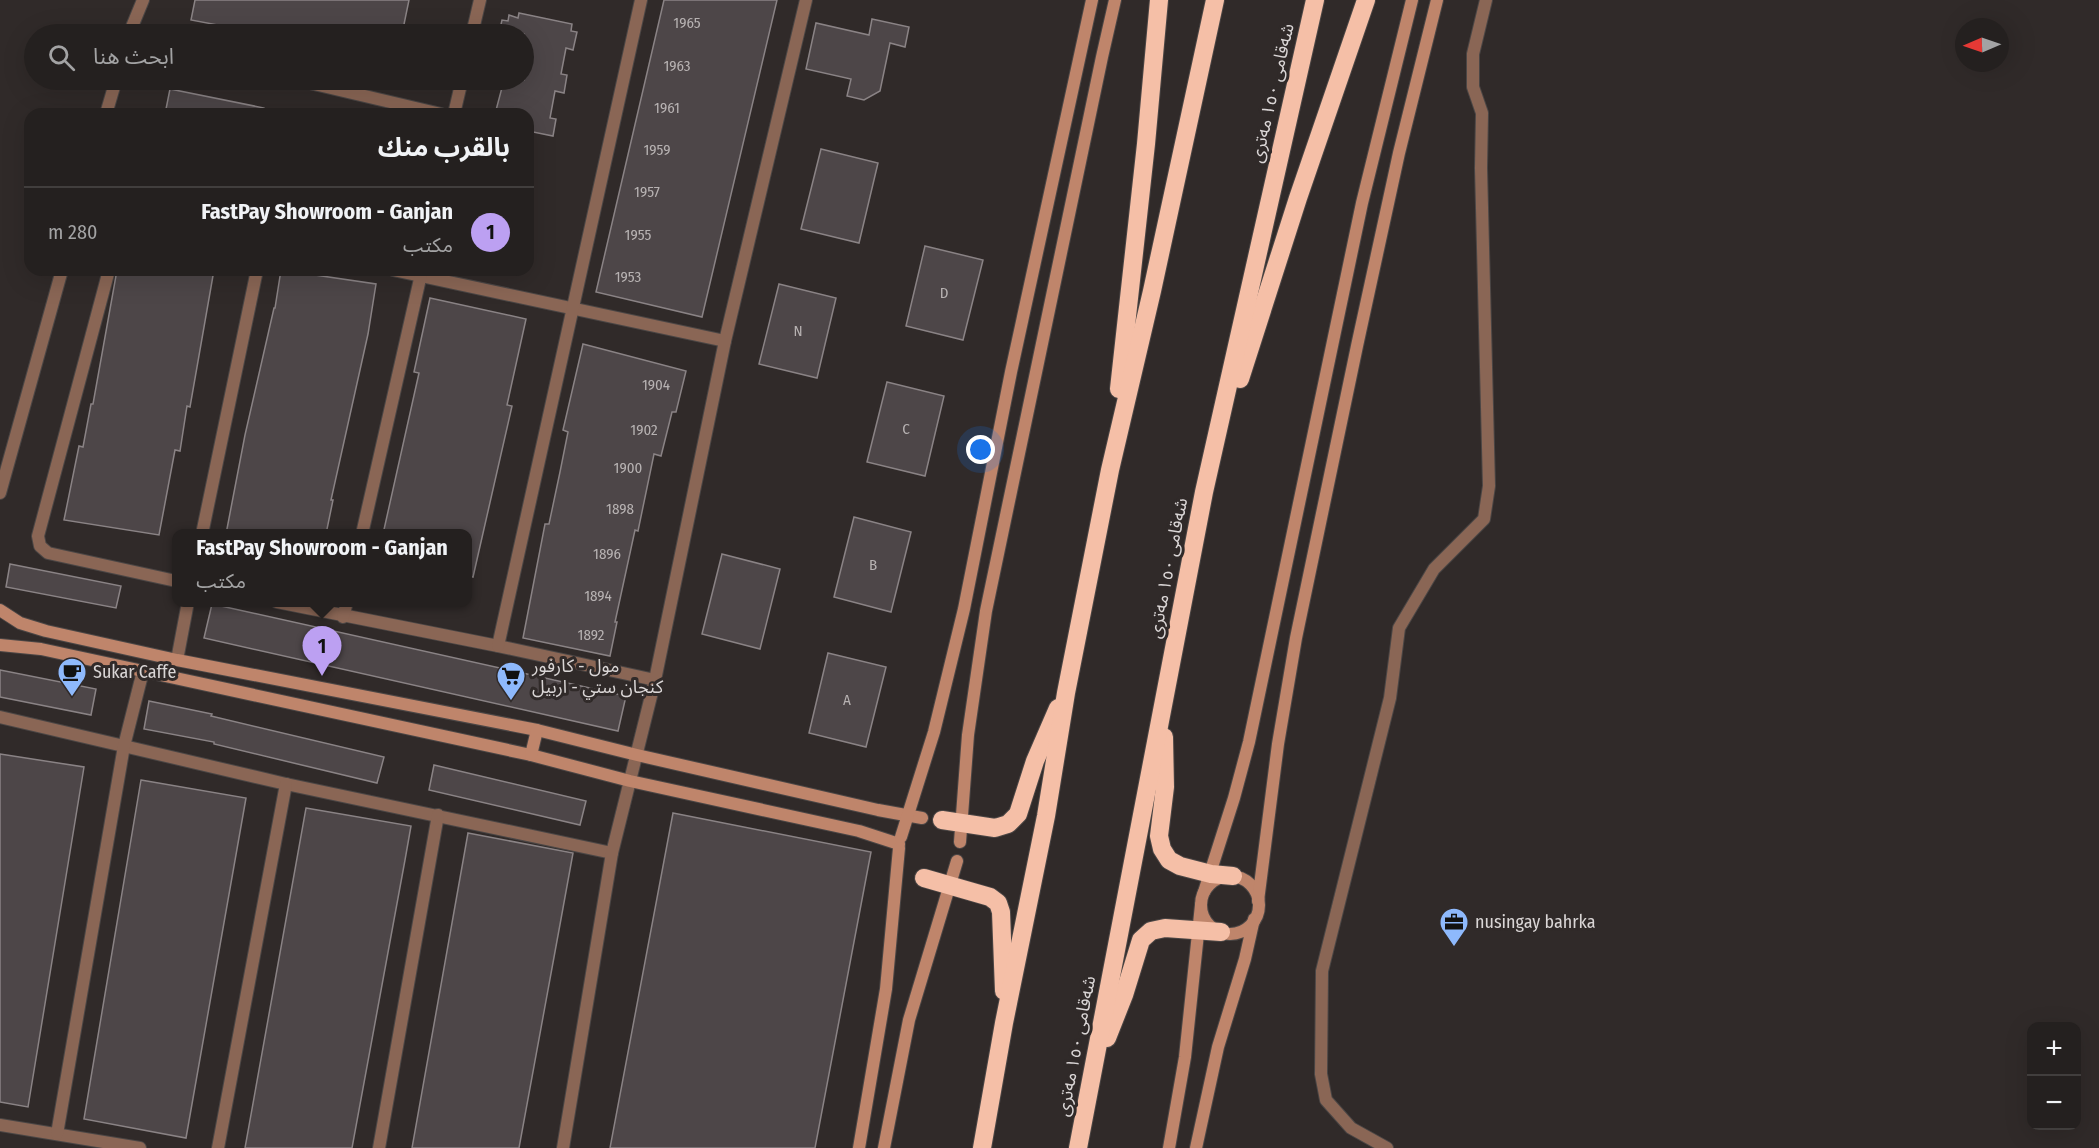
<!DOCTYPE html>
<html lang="ar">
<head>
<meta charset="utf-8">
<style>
	:root { --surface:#24201f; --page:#2c2828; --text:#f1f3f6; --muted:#a3a3a4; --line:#413e3d; --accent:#bca0f2 }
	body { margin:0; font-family:"Fira Sans Condensed","Noto Sans Arabic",sans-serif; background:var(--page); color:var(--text); direction:rtl }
	.controls { position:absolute; right:18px; bottom:18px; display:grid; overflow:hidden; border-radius:12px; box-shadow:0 6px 24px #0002 }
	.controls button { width:54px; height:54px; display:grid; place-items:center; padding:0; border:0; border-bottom:2px solid var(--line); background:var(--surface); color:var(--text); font:30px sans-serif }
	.compass { position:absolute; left:1955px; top:18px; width:54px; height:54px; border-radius:50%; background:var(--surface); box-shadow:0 6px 24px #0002; rotate:268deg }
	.you { position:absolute; left:981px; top:450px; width:21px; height:21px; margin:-15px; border:4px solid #fff; border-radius:50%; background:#1a73e8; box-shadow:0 0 0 9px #1a73e833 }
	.badge { display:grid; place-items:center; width:39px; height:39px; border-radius:50%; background:var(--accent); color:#111; font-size:20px; font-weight:700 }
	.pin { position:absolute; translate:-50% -50px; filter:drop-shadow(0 2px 3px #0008) }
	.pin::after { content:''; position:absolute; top:32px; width:21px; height:18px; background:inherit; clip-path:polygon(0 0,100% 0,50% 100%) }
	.popup { position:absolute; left:172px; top:529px; width:300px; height:78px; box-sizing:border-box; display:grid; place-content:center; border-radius:12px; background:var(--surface); filter:drop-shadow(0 2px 4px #0005); font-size:20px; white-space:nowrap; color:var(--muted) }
	.popup b { font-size:22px; color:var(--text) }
	.popup::after { content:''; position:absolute; left:50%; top:100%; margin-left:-12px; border:12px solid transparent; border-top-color:var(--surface) }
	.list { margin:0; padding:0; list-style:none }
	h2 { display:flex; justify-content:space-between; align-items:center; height:78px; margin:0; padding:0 24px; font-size:26px }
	h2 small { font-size:20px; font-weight:400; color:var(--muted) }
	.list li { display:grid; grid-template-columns:39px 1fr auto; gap:18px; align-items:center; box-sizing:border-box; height:90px; padding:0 24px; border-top:2px solid var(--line) }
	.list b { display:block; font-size:22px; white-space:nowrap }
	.list p { margin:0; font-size:20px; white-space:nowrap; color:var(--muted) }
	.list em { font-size:20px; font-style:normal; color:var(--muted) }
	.icon { flex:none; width:33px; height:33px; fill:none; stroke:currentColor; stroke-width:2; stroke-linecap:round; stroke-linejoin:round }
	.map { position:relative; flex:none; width:2099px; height:1148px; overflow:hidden; direction:ltr }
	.search { position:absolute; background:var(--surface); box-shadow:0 6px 24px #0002; left:24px; top:24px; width:510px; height:66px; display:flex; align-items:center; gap:15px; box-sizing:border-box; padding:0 21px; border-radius:33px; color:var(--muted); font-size:22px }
	.panel { position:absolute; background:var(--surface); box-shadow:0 6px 24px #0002; left:24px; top:108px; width:510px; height:168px; border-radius:18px; direction:rtl }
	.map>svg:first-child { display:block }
	.building { fill:#4d4648; stroke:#8a8385; stroke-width:1.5 }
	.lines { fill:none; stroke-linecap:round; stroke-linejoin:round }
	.street-casing { stroke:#4b4645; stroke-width:14 }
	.secondary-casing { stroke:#4b4645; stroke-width:14 }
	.highway-casing { stroke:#4b4645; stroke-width:20 }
	.street { stroke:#8a6655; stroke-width:12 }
	.secondary { stroke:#bf856b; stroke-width:12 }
	.highway { stroke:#f5bfa7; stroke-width:18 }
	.labels { text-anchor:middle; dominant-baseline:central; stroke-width:6; stroke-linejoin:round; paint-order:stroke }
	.number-label { font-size:15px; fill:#b7b2b2 }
	.street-label { font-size:18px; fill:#dad6d6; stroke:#302a29 }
	.poi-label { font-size:18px; fill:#dad6d6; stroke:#302a29; text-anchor:start }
</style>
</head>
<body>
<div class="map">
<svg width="2099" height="1148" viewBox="0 0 2099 1148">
	<rect width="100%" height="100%" fill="#302a29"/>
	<g class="building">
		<path d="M195,0H409L402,34H265L191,20Z"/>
		<path d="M664,0H777L702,317L596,292Z"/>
		<path d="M519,13L572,24L571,31L577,32L573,50L566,48L561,74L567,75L564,93L555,91L550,118L556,119L553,136L528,131V114H495L504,80H524V34L499,33L502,20L508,21L509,15L518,18Z"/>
		<path d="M872,19L909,27L905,47L890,43L880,91L864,100L847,96L851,79L806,69L816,23L869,35Z"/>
		<path d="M170,89L264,108V114H165Z"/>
		<path d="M821,149L878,163L859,243L801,229Z"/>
		<path d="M925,246L983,260L963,340L906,326Z"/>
		<path d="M117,270H214L190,407L187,406L180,451L175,450L159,535L64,520L79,446L83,447L91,404H93Z"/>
		<path d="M281,270L376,284L368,334L331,500H333L326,534H226L245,435L274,308H275Z"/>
		<path d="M779,284L836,298L817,378L759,364Z"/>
		<path d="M430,298L526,319L507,405L512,406L473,577L468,576V534H383L419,373L414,372Z"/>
		<path d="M583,344L686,371L676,412H672L661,456L654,454L638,531L635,530L615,622H617L610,656L523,638L545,524H549L560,472L568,432L563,430Z"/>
		<path d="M887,382L944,396L925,476L867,462Z"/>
		<path d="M854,517L911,532L891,612L834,597Z"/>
		<path d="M722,554L780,569L760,649L702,634Z"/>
		<path d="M10,564L121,586L116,608L6,587Z"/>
		<path d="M212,604L626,696L618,731L204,638Z"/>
		<path d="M828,653L886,667L866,747L809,733Z"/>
		<path d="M0,670L96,689L91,715L0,697Z"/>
		<path d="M149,701L212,714L211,716L384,757L377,783L214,744V742L144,729Z"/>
		<path d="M0,754L84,767L28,1107L0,1102Z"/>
		<path d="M434,765L586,801L580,825L429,790Z"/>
		<path d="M141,780L246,798L186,1138L84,1119Z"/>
		<path d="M306,808L411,826L405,860L352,1148H245Z"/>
		<path d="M673,813L871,852L815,1148H610Z"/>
		<path d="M468,833L573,853L561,919L519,1148H412Z"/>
	</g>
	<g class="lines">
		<g class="street-casing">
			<g id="street">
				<path d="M129,34L143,0"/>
				<path d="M472,34L480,0"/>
				<path d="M297,80L441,114"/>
				<path d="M106,114L116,80"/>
				<path d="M454,114L462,80"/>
				<path d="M109,270L38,536L40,546L48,553L176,581"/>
				<path d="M393,270L725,341"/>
				<path d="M0,493L62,270"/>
				<path d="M202,534L257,270"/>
				<path d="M362,534L422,270"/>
				<path d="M277,602L498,646L655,680"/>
				<path d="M343,617L347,602"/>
				<path d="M498,646L641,0"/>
				<path d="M177,660L188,602"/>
				<path d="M0,717L286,784L612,853"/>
				<path d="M0,1125L140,1148"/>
				<path d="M57,1134L124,746L143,671"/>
				<path d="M218,1148L286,784"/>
				<path d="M379,1148L438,815"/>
				<path d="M563,1148L612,853L655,680L725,341L806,0"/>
				<path d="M1387,1148L1351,1128L1326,1100L1321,1074L1322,971L1390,698L1399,628L1434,569L1484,519L1489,486L1481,168L1482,113L1473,87V54L1486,0"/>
			</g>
		</g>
		<g class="secondary-casing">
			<g id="secondary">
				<path d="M0,610L20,623L46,631L177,660L537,730L637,755L878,810L922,818"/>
				<path d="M0,645L41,649L531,755L630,781L859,831L899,844"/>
				<path d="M531,755L537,730"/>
				<path d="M901,837L934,732L964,609L1011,372L1092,0"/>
				<path d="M960,842L968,735L986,611L1102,57L1115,0"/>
				<circle cx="1230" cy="905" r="29"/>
				<path d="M1204,892L1234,798L1249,742L1362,203L1412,0"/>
				<path d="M1258,901L1278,744L1296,638L1357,346L1399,153L1437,0"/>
				<path d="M859,1148L886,989L899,848"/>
				<path d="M884,1148L909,1020L957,861"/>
				<path d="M1169,1148L1185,1057L1201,905"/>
				<path d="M1196,1148L1218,1047L1245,959L1254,919"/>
			</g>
		</g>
		<g class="highway-casing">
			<g id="highway">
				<path d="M1240,379L1298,198L1366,0"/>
				<path d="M1119,389L1146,144L1159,0"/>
				<path d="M1164,737L1165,787L1159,836L1162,849L1169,860L1180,866L1211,874L1233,876"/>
				<path d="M942,820L995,828L1008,824L1018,814L1035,761L1058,708"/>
				<path d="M924,878L990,897L998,903L1001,912L1004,991"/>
				<path d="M1107,1038L1124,995L1141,940L1151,931L1165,928L1221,932"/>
				<path d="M982,1148L1004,1023L1046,816L1066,693L1110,470L1152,291L1215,0"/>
				<path d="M1078,1148L1204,492L1315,0"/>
			</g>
		</g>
		<use href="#street" class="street"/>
		<use href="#secondary" class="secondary"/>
		<use href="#highway" class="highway"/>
	</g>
	<defs>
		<g id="cafe-pin" transform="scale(1.5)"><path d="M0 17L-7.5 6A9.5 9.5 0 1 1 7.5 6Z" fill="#8eb9fc" stroke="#302a29"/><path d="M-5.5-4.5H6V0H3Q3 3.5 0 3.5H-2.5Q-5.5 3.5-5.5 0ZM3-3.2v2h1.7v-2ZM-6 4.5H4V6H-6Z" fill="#111"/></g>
		<g id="supermarket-pin" transform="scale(1.5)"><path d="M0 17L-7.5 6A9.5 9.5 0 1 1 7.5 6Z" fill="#8eb9fc" stroke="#302a29"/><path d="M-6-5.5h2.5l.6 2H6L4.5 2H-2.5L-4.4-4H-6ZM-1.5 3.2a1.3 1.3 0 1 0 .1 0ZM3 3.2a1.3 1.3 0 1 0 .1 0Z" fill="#111"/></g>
		<g id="office-pin" transform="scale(1.5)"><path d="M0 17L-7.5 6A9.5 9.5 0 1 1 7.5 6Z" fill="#8eb9fc" stroke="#302a29"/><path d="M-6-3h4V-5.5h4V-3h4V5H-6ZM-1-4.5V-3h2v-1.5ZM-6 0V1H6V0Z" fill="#111"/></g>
	</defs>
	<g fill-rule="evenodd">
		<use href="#cafe-pin" x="72" y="672"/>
		<use href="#supermarket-pin" x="511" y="676"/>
		<use href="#office-pin" x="1454" y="922"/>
	</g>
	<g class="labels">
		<g class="number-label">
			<text x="687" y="23">1965</text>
			<text x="677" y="66">1963</text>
			<text x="667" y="108">1961</text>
			<text x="657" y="150">1959</text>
			<text x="647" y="192">1957</text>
			<text x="638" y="235">1955</text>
			<text x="628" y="277">1953</text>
			<text x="944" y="293">D</text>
			<text x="798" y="331">N</text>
			<text x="656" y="385">1904</text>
			<text x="906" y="429">C</text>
			<text x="644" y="430">1902</text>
			<text x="628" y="468">1900</text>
			<text x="620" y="509">1898</text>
			<text x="607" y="554">1896</text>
			<text x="873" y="565">B</text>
			<text x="598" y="596">1894</text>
			<text x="591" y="635">1892</text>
			<text x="847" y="700">A</text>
		</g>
		<g class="street-label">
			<text transform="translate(1272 93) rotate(-77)">شەقامی ١٥٠ مەتری</text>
			<text transform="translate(1168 568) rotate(-79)">شەقامی ١٥٠ مەتری</text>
			<text transform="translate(1076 1046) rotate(-79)">شەقامی ١٥٠ مەتری</text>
		</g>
		<g class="poi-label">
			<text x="532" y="666">مول - كارفور<tspan x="532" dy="21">كنجان ستي - اربيل</tspan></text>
			<text x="93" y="672">Sukar Caffe</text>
			<text x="1475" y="922">nusingay bahrka</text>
		</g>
	</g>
</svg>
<div class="controls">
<button>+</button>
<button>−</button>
</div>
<svg class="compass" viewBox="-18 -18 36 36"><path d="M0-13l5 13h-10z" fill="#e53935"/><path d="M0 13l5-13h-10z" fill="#a3a3a4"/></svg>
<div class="you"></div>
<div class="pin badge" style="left:322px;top:676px">1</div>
<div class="popup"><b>FastPay Showroom - Ganjan</b>مكتب</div>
<div class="search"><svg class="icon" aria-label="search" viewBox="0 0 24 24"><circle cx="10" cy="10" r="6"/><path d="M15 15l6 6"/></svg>ابحث هنا</div>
<section class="panel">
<h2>بالقرب منك<small></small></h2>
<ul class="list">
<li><span class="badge">1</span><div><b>FastPay Showroom - Ganjan</b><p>مكتب</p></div><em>280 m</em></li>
</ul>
</section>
</div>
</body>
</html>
